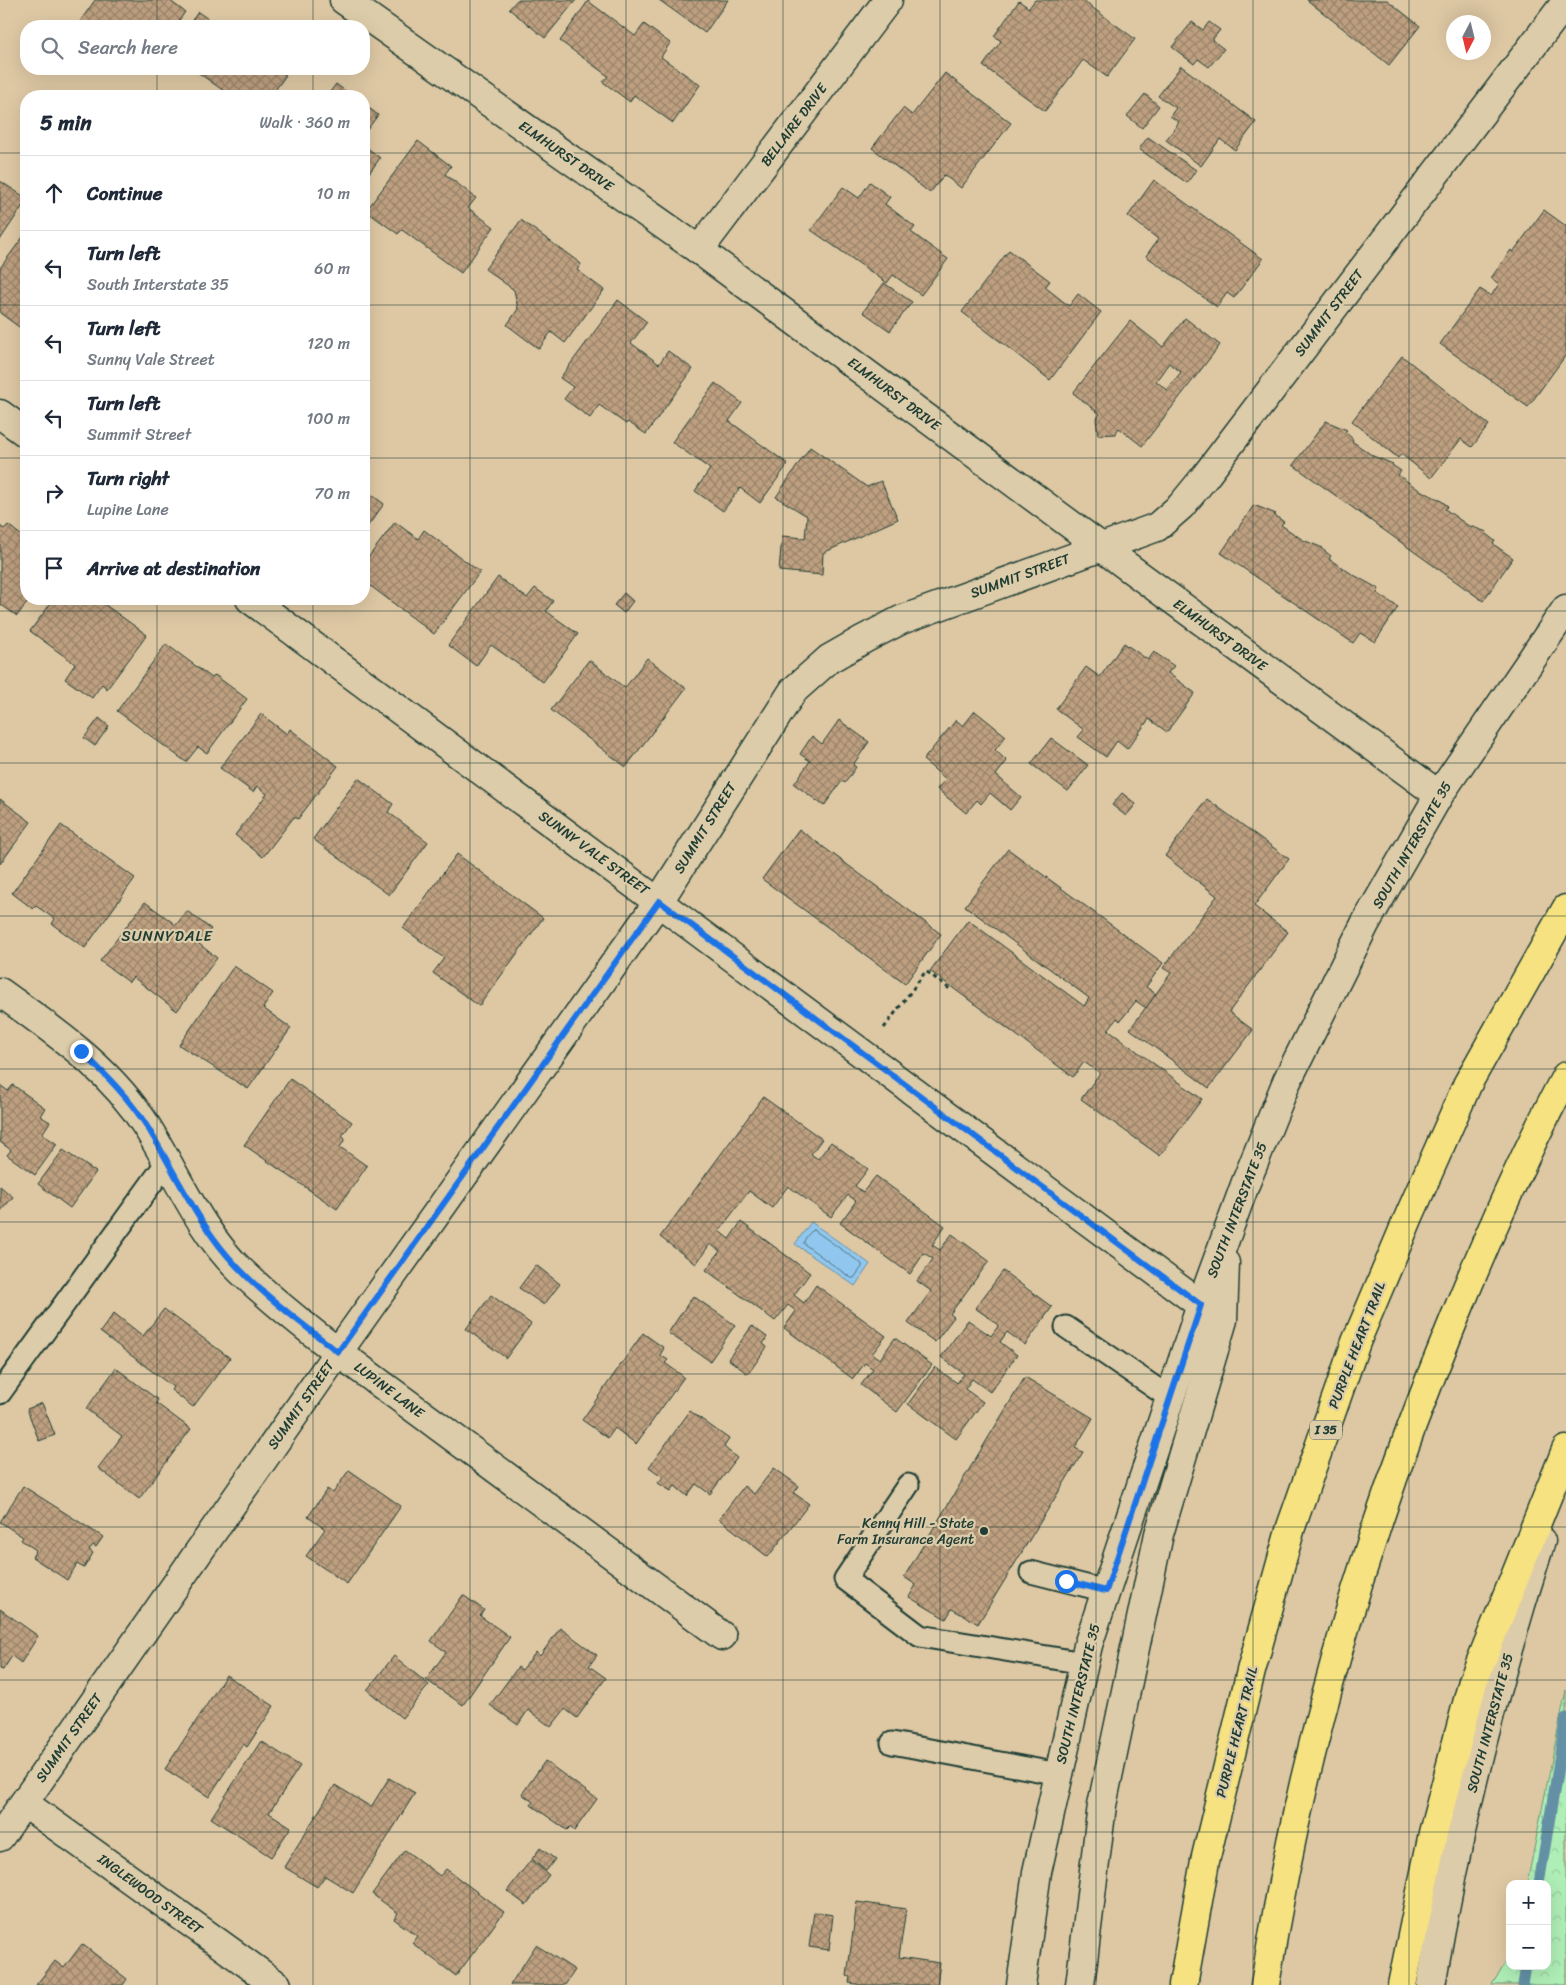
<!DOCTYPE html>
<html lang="en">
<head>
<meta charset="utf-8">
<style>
	:root { --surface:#fff; --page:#f2f2f3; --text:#1f2937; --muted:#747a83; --line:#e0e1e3 }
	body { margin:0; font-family:Sriracha,sans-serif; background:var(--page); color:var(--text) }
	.controls { position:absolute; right:15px; bottom:15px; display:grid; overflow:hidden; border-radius:10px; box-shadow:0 5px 20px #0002 }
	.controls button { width:45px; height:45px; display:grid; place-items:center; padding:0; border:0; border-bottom:1px solid var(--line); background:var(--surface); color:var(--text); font:25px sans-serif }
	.compass { position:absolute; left:1446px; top:15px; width:45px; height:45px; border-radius:50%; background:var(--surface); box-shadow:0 5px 20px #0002; rotate:187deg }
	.stop { position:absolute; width:15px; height:15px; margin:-11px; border:4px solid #1a73e8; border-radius:50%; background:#fff }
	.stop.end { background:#1a73e8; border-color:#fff; box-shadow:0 1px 5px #0008 }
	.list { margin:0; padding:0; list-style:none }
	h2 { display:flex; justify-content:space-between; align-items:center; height:65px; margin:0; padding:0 20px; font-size:21px }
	h2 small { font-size:16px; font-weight:400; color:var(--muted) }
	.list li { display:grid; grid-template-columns:32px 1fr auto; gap:15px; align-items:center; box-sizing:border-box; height:75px; padding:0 20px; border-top:1px solid var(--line) }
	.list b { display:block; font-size:19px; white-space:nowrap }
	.list p { margin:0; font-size:16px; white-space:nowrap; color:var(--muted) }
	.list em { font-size:16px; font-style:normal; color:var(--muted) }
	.icon { flex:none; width:28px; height:28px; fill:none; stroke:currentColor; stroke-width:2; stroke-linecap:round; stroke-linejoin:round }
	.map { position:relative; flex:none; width:1566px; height:1985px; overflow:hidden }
	.search { position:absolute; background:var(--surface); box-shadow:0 5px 20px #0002; left:20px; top:20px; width:350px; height:55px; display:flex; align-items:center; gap:12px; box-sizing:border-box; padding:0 18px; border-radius:20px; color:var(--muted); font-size:19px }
	.panel { position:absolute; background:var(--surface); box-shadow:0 5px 20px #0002; left:20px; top:90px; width:350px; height:515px; border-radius:20px }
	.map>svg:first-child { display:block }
	.forest { fill:url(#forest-crowns); stroke:#679675 }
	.water { fill:#91c7ef; stroke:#6390a4 }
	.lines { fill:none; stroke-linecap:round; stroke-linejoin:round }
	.shore { stroke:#4d747f; stroke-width:1 }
	.stream { stroke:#6390a4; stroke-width:11 }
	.building { fill:url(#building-cross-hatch); stroke:#1f3d34; fill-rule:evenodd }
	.lane-casing { stroke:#1f3d34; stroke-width:25 }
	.street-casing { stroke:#1f3d34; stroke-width:31 }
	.secondary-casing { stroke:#1f3d34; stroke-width:31 }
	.highway-casing { stroke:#1f3d34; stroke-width:31 }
	.path { stroke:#1f3d34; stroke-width:3; stroke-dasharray:4 4; stroke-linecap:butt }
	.lane { stroke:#ddcca9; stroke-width:21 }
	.street { stroke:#ddcca9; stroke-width:28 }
	.secondary { stroke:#ddcca9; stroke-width:28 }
	.highway { stroke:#f7e281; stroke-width:28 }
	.route { stroke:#1a73e8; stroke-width:6 }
	.grid { fill:none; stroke:#1f3d34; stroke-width:1; stroke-opacity:0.55 }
	.poi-dot { fill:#1f3d34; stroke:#ddcca9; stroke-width:2 }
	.labels { text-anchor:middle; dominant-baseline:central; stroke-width:4.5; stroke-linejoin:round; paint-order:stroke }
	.shield { fill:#ddcca9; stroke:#586857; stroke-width:1 }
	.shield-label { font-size:12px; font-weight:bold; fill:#1f3d34 }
	.street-label { font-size:14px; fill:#1f3d34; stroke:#ddcca9 }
	.poi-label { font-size:14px; fill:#1f3d34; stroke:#ddcca9; text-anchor:end }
	.neighbourhood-label { font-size:15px; letter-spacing:1px; fill:#1f3d34; stroke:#ddcca9 }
</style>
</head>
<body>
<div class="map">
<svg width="1566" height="1985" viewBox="0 0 1566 1985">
	<defs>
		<pattern id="forest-crowns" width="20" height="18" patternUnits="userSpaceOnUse" patternTransform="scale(1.25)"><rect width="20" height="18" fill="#afeeb6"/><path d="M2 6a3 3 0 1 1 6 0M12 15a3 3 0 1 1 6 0" fill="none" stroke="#96cd9d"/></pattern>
		<pattern id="building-cross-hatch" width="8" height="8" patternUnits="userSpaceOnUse" patternTransform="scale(1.25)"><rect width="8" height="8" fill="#bea080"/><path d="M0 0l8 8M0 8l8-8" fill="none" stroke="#9a846a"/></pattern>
	</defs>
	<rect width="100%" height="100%" fill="#dec8a4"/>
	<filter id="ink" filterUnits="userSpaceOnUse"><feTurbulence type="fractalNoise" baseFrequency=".02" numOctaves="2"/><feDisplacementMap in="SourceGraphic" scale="10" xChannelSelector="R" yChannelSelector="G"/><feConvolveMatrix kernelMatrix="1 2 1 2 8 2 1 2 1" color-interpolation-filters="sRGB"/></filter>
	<g filter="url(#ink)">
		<path class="forest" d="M1566,1690V1985H1492L1510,1954V1966H1547V1884H1527Z"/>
		<path class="water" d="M811,1222L870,1264L855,1286L795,1244Z"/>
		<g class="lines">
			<path class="shore" d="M814,1230L862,1264V1267L854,1278H851L804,1244C803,1240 810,1231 814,1230Z"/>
			<g class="stream">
				<path d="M1539,1884L1566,1718"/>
				<path d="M1523,1985L1526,1966"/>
			</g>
		</g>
		<g class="building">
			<path d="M95,0H169L185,12L175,26H77Z"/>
			<path d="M517,0H576L545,38L509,9Z"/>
			<path d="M659,0H728L705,33Z"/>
			<path d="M1035,0H1082L1135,39L1107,77L1083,60L1045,111L983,66L1001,41L994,36L1019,1L1029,8Z"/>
			<path d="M1307,0H1387L1420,26L1389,65Z"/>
			<path d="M588,1L635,36L644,24L670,43L661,57L700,85L673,123L634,95L630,102L603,82L608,76L560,41Z"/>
			<path d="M198,12L218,26H188Z"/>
			<path d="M1192,22L1203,30L1209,22L1220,30L1212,40L1224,49L1209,67L1198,59L1194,64L1172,47Z"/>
			<path d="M1181,66L1256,122L1235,150L1220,139L1201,166L1166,140L1179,122L1170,116L1176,108L1158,96Z"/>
			<path d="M193,69H277L286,75L271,96H220L224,91Z"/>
			<path d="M945,73L1011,123L961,188L944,175L930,193L872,148L903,108L912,115Z"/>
			<path d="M336,84L344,90L353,96H327Z"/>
			<path d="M1145,94L1159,106L1142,128L1127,116Z"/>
			<path d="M364,104L378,115L364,134Z"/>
			<path d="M1148,137L1196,170L1187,183L1139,149Z"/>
			<path d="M418,141L451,166L445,174L476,198L468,208L494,227L461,273L402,230L398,234L366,211Z"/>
			<path d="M364,145L380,158L364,180Z"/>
			<path d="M1154,180L1263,259L1234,298L1227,293L1217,307L1146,256L1158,239L1128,216Z"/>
			<path d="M0,181L26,198V201L0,240Z"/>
			<path d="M870,182L890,197L885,204L915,227L911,232L948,259L921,295L893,275L887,283L811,230L843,187L859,198Z"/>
			<path d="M1544,210L1566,226V355L1528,407L1440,344L1480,289L1491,296L1499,284L1491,278L1511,250L1513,252Z"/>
			<path d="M521,220L580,263L581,264L577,270L604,290L565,343L551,332L539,349L507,325L518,309L514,290L485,269Z"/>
			<path d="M26,233V332L0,313V268Z"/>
			<path d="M1009,250L1050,281L1045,287L1069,306L1078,294L1101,312L1050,380L962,312Z"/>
			<path d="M884,283L912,302L890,331L863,312Z"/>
			<path d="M618,300L647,322L631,343L659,364L668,351L693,369L646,434L628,422L626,424L599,405L590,418L564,399L573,387L560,378Z"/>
			<path d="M1185,318L1220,345L1142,446L1119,428L1115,434L1098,435L1096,419L1100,414L1073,393L1130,321L1163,347ZM1169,363L1181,372L1167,390L1156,381Z"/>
			<path d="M1402,356L1489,425L1472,447L1461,439L1431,478L1401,454L1398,458L1352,421Z"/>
			<path d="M715,383L742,403L729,421L788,464L760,503L740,488L723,511L695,491L710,469L672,442Z"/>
			<path d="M1326,421L1347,430L1345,432L1353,439L1352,441L1373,456L1393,464L1392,465L1401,471L1398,475L1418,489L1440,500L1448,506L1445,509L1467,525L1487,532L1486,534L1495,541L1493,544L1513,558L1483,601L1293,465Z"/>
			<path d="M810,447L867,487L881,481L898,519L823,553L822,575L779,571L782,536L805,538L807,516L776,497Z"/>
			<path d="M364,489L384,504L364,531Z"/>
			<path d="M1254,505L1276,514L1274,515L1284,522L1281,525L1303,540L1323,548L1322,549L1331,556L1329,559L1352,574L1379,589L1377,593L1398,607L1375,642L1360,633L1353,643L1221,553Z"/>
			<path d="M395,522L418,539L424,530L480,572L434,634L364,581V563Z"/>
			<path d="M8,525L26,539V599H30L17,616L0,604V526L4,529Z"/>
			<path d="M498,577L527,598L535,588L553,601L546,611L578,634L543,682L491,645L476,666L448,645Z"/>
			<path d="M624,593L633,601L624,613L614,605Z"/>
			<path d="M54,599H97L147,635L107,689L102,684L92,698L65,679L75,664L30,631Z"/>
			<path d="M1124,643L1148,660L1154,652L1174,666L1168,673L1195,693L1167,732L1149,719L1127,749L1117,741L1106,757L1078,737L1084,730L1056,709L1086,667L1100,677Z"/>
			<path d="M166,644L212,678L215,675L247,699L207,753L198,747L186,762L117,711Z"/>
			<path d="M647,658L686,688L626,767L551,710L589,660L625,688Z"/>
			<path d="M975,711L1006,736L995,750L1007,761L996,775L1021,797L1010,810L990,793L981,804L977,800L966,813L937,789L946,779L923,760L956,720L963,726Z"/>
			<path d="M261,714L287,734L290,729L338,766L298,819L294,817L263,857L235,835L267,794L257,786L253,792L220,768Z"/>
			<path d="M99,718L109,726L95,746L84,738Z"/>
			<path d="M839,720L869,742L853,765L856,767L845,783L842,781L824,806L794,784L810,761L800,754L812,736L822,744Z"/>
			<path d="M1051,738L1088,765L1068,791L1031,764Z"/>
			<path d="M358,778L393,804L388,812L428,842L389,895L313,839Z"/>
			<path d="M1122,793L1136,804L1126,816L1112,805Z"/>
			<path d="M0,799L31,822L0,864Z"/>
			<path d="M1207,799L1289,859L1254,906L1288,932L1229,1012L1253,1030L1209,1088L1130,1029L1171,973L1163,968L1217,896L1165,856Z"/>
			<path d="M61,825L135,878L85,948L52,924L55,919L36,906L33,909L12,893Z"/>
			<path d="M799,829L941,934L905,984L762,879Z"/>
			<path d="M1008,849L1163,963L1146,987L1156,994L1146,1008L1136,1001L1120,1021L1117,1018L1108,1030L1202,1099L1160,1156L1081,1099L1100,1073L1084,1062L1073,1077L930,971L968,920L1084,1006L1089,998L965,906Z"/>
			<path d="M457,854L543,918L479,1006L433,973L444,958L403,928Z"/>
			<path d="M145,902L176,925L187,911L211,929L199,944L217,958L177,1011L133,977L129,982L100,961Z"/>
			<path d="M234,966L273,993L263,1008L291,1028L248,1089L179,1045Z"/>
			<path d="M290,1079L352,1122L342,1136L345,1139L340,1147L367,1166L337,1209L244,1145Z"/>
			<path d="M0,1085L8,1091L13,1085L45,1108L40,1116L50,1122L42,1134L57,1144L35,1175L7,1155L11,1150L0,1142Z"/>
			<path d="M763,1097L822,1139L811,1154L818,1159L831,1142L868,1169L855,1186L863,1192L876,1176L945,1226L932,1245L940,1250L952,1234L989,1261L950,1314L954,1317L935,1342L908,1323L931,1291L917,1281L933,1259L924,1253L910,1274L840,1223L856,1201L848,1195L831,1217L788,1186L772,1208L749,1191L719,1231L729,1239L741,1222L810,1273L794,1295L804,1303L816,1285L886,1336L872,1354L880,1359L895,1338L932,1365L897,1412L861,1385L873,1369L865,1363L853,1379L784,1328L796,1311L788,1305L775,1321L706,1270L720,1251L710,1244L696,1264L660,1237Z"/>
			<path d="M63,1150L96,1172L70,1208L38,1184Z"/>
			<path d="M0,1186L13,1197L0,1212Z"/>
			<path d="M536,1265L560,1284L544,1305L519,1288Z"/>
			<path d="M1003,1271L1052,1307L1025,1345L1007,1332L1000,1342L1017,1355L990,1392L972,1379L965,1389L983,1402L956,1439L908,1404L935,1367L957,1383L964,1374L941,1357L968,1320L991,1336L999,1325L975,1308Z"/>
			<path d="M491,1295L531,1324L506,1358L466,1329Z"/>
			<path d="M693,1296L735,1325L710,1361L668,1333Z"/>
			<path d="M164,1309L230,1358L193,1407L171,1390L173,1387L100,1332L114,1313L143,1336Z"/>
			<path d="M752,1326L767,1337L763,1344L767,1347L748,1374L728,1359Z"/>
			<path d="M643,1333L664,1348L660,1355L668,1360L665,1363L684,1377L636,1444L615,1428L608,1438L582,1420Z"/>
			<path d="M116,1368L158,1400L156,1403L191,1429L139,1499L98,1468L122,1436L86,1409Z"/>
			<path d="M1025,1377L1093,1418L1075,1448L1083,1452L978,1624L952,1609L946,1619L909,1597L916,1585L904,1577Z"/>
			<path d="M42,1403L55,1435L39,1441L27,1409Z"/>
			<path d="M690,1411L729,1439L724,1447L737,1458L710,1494L696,1484L687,1496L675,1486L671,1491L658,1483L663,1477L649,1467Z"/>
			<path d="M774,1468L799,1486L794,1493L809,1504L768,1557L719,1519L744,1486L754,1494Z"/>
			<path d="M349,1470L401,1506L347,1584L306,1556L325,1529L308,1517L327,1489L333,1493Z"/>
			<path d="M23,1486L103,1537L96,1547L93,1545L89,1550L93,1553L84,1568L77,1564L67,1580L32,1557L36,1550L21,1540L23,1537L0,1522Z"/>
			<path d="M463,1595L484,1610L480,1616L510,1637L463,1705L426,1680L446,1652L431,1641Z"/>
			<path d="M0,1609L38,1636L21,1663L12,1656L3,1670L0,1669Z"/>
			<path d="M560,1628L597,1655L589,1666L606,1678L577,1718L565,1709L551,1727L528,1710L518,1725L490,1705L518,1667L522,1670L536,1652L540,1656Z"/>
			<path d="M394,1656L429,1685L402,1718L367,1690Z"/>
			<path d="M226,1675L274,1706L247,1747L243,1744L209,1797L165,1769Z"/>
			<path d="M261,1741L300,1766L269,1813L291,1827L271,1857L211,1818Z"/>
			<path d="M545,1761L597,1799L574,1831L570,1827L567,1830L531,1805L533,1802L522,1794Z"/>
			<path d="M389,1778L415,1793L353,1893L325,1876L317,1887L284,1867L335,1785L371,1807Z"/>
			<path d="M540,1848L555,1859L546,1871L532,1859Z"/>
			<path d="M405,1850L440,1876L446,1869L504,1912L456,1976L412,1943L417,1936L394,1919L398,1913L372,1894Z"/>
			<path d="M531,1860L549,1875L526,1905L507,1891Z"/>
			<path d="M857,1902L906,1909L899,1957L940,1963L937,1985H862L849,1983L850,1977L847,1976Z"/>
			<path d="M814,1912L833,1915L829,1950L809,1947Z"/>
			<path d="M82,1944L127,1979L123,1985H36L55,1961L64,1968Z"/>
			<path d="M536,1945L575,1970L565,1985H510Z"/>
		</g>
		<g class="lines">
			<g class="lane-casing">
				<g id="lane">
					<path d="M1066,1327L1170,1398"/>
					<path d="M0,1393L167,1162"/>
					<path d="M908,1485L845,1579L920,1636L1084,1663"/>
					<path d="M1031,1572L1106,1591"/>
					<path d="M892,1743L1059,1774"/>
				</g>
			</g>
			<g class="street-casing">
				<g id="street">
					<path d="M344,0L699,250L1143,578L1439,795"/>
					<path d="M699,250L888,0"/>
					<path d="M0,414L26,433"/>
					<path d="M250,599L1201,1305"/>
					<path d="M0,992C55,1032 110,1068 147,1127C177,1175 200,1232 241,1271C301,1328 371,1376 438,1426C532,1496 627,1566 722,1636"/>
					<path d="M24,1803L277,1985"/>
					<path d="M0,1837L338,1352L659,901L793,691L829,659L864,639L901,620L1157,527L1181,506L1204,478L1566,2"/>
				</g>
			</g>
			<g class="secondary-casing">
				<g id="secondary">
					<path d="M1021,1985L1037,1872L1088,1645L1201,1305L1246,1182L1287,1081L1365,924L1439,795L1566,609"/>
					<path d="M1080,1985L1102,1805L1159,1534L1223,1320L1225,1263"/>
					<path d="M1431,1985C1456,1835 1494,1686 1541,1541"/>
				</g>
			</g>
			<g class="highway-casing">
				<g id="highway">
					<path d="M1183,1985L1205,1861L1251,1671L1291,1527L1356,1342L1410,1214L1468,1083L1566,909"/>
					<path d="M1265,1985C1300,1758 1365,1534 1453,1322C1487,1238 1523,1156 1566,1076"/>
					<path d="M1402,1985L1433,1833L1473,1681L1566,1450"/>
				</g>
			</g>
			<path class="path" d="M884,1028L926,971L951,990"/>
			<use href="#lane" class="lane"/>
			<use href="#street" class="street"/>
			<use href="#secondary" class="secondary"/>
			<use href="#highway" class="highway"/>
		</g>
	</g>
	<g class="lines" filter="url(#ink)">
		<path class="route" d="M81,1051C106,1075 130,1099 148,1128C170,1164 188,1202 212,1236C245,1283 294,1317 338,1352L659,901L1201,1305L1106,1591L1066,1581"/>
	</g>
	<path class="grid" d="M157,0V26M313,0V26M470,0V1985M626,0V1985M783,0V1985M940,0V1985M1096,0V1985M1253,0V1985M1409,0V1985M157,69V96M313,69V96M0,153H26M364,153H1566M0,305H26M364,305H1566M0,458H26M364,458H1566M157,599V1985M313,599V1985M0,611H1566M0,763H1566M0,916H1566M0,1069H1566M0,1222H1566M0,1374H1566M0,1527H1566M0,1680H1566M0,1832H1566"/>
	<circle class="poi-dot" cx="984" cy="1531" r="5"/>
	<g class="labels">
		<rect class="shield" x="1310" y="1420.5" width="32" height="19" rx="4"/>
		<g class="shield-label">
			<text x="1326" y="1430">I 35</text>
		</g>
		<g class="street-label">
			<text transform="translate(794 125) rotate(-53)">BELLAIRE DRIVE</text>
			<text transform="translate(566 156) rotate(35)">ELMHURST DRIVE</text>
			<text transform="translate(1329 313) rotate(-53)">SUMMIT STREET</text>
			<text transform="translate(894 394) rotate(37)">ELMHURST DRIVE</text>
			<text transform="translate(1020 576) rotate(-20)">SUMMIT STREET</text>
			<text transform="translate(1220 635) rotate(36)">ELMHURST DRIVE</text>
			<text transform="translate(705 828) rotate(-58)">SUMMIT STREET</text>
			<text transform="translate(1412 845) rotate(-60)">SOUTH INTERSTATE 35</text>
			<text transform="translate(594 853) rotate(36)">SUNNY VALE STREET</text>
			<text transform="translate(1237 1210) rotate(-69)">SOUTH INTERSTATE 35</text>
			<text transform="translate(1357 1345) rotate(-69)">PURPLE HEART TRAIL</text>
			<text transform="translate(389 1390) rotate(37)">LUPINE LANE</text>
			<text transform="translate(301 1405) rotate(-55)">SUMMIT STREET</text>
			<text transform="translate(1078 1694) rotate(-76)">SOUTH INTERSTATE 35</text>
			<text transform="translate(1490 1723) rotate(-75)">SOUTH INTERSTATE 35</text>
			<text transform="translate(1237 1732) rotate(-76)">PURPLE HEART TRAIL</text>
			<text transform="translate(69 1738) rotate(-55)">SUMMIT STREET</text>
			<text transform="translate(150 1894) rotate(36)">INGLEWOOD STREET</text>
		</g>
		<g class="poi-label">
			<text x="974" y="1523">Kenny Hill - State<tspan x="974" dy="16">Farm Insurance Agent</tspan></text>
		</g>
		<g class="neighbourhood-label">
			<text x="167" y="936">SUNNYDALE</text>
		</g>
	</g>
</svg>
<div class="controls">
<button>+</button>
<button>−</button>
</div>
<svg class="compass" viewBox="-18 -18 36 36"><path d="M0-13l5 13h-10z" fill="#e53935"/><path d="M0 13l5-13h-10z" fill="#747a83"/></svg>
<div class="stop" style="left:1066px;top:1581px"></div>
<div class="stop end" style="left:81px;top:1051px"></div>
<div class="search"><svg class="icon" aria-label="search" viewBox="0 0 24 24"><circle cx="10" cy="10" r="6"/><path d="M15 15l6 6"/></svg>Search here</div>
<section class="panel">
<h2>5 min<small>Walk · 360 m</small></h2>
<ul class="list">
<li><svg class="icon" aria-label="ahead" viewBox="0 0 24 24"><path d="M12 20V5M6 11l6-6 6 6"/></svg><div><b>Continue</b></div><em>10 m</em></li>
<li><svg class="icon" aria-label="left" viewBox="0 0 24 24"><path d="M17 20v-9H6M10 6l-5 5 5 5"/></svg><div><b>Turn left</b><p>South Interstate 35</p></div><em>60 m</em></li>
<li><svg class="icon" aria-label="left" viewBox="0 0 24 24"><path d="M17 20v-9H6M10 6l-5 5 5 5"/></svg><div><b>Turn left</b><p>Sunny Vale Street</p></div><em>120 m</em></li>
<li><svg class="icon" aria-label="left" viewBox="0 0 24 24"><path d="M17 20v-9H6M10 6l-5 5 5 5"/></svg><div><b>Turn left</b><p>Summit Street</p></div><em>100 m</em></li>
<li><svg class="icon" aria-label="right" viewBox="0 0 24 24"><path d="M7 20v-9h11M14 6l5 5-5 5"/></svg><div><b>Turn right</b><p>Lupine Lane</p></div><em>70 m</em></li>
<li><svg class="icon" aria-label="arrive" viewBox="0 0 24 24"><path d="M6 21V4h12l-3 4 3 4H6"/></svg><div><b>Arrive at destination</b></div></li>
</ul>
</section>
</div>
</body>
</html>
